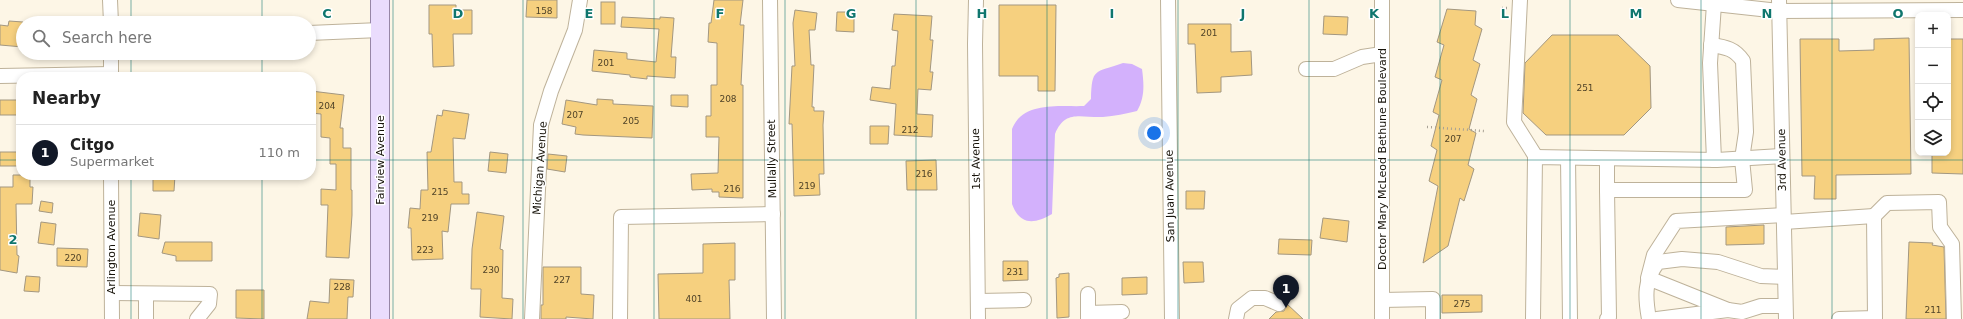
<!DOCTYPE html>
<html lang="en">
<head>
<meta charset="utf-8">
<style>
	:root { --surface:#fff; --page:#f2f2f2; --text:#222; --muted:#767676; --line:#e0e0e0; --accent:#111827 }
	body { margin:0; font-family:"DejaVu Sans",sans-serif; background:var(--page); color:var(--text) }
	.controls { position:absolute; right:12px; top:12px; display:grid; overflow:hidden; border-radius:8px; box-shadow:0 2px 6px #0003 }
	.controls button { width:36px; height:36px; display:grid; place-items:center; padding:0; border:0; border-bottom:1px solid var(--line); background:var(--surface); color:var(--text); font:20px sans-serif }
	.you { position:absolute; left:1154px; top:133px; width:14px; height:14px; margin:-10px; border:3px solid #fff; border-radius:50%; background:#1a73e8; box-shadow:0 0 0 6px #1a73e833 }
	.badge { display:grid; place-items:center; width:26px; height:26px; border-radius:50%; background:var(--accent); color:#fff; font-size:13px; font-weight:700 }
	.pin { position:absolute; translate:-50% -33px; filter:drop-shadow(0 1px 2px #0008) }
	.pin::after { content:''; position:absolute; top:21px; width:14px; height:12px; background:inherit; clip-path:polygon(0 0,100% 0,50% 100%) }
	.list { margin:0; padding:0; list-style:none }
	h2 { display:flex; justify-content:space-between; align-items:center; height:52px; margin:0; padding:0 16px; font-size:17px }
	h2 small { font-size:13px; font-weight:400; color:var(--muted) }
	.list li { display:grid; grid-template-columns:26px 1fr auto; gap:12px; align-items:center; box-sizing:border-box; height:56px; padding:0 16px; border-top:1px solid var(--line) }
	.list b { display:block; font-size:15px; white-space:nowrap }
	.list p { margin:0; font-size:13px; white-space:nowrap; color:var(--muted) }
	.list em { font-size:13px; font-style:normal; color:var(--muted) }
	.icon { flex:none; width:22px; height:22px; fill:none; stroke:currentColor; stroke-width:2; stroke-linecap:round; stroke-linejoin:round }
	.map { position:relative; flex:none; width:1963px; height:319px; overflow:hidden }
	.search { position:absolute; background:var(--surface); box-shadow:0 2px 6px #0003; left:16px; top:16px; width:300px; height:44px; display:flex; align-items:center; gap:10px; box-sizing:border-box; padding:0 14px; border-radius:22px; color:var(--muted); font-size:15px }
	.panel { position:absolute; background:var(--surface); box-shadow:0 2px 6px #0003; left:16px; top:72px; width:300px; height:108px; border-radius:16px }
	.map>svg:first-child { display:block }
	.water { fill:#d3b1fc }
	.building { fill:#f6d07f; stroke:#a39780 }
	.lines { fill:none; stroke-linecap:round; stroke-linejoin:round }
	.minor-casing { stroke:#beb29a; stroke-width:16 }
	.major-casing { stroke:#9786a7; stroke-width:20 }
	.path { stroke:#a7a194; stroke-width:2.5; stroke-dasharray:1 3; stroke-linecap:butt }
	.minor { stroke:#fff; stroke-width:14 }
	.major { stroke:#eadcfd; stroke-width:18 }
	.grid { fill:none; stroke:#0f766e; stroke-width:1; stroke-opacity:0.55 }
	.labels { text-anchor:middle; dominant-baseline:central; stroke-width:3; stroke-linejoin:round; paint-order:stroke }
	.number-label { font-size:9px; fill:#504328 }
	.street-label { font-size:11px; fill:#18140b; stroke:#fff }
	.grid-label { font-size:13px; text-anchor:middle; font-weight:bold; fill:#0f766e; stroke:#fff; stroke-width:3; stroke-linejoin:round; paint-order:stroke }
</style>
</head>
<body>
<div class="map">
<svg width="1963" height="319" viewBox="0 0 1963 319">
	<rect width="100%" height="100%" fill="#fdf6e6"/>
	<path class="water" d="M1123,63L1132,64L1142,69C1144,84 1145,98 1137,111C1125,114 1115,116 1103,117C1081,118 1065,109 1055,134L1052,214C1035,224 1020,226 1012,204V129C1023,101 1060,107 1084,106L1091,99C1092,68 1094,73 1123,63Z"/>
	<g class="building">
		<path d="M527,0H557V18L526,17Z"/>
		<path d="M714,0H743L740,25H744L741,85H743V198L719,197V192H712V189L692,190L691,174L718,173L719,137H706V116H711V85H717V43L708,42L709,23H711Z"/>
		<rect x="601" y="2" width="14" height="22"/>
		<path d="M429,5H456V10H472V34H453L454,66L433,67L432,34H429Z"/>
		<path d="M999,5H1056L1055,91H1038V76H999Z"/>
		<path d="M1447,9L1476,11L1475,25L1482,29L1473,60L1480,64L1471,95L1477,99L1469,129L1476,133L1468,165L1474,169L1464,201L1460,198L1448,246L1423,263L1438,186L1429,181L1437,150L1431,146L1439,115L1433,112L1442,80L1435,77L1444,45L1437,42Z"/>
		<path d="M795,10L817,13L815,30H809L811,65H814L812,107H814V111H824L823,125L824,174H819L820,195L794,196L792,124H789L792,66H795L793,23Z"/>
		<path d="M837,12H854V32L836,31Z"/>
		<path d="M894,14L932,16L930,40H933L930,72H933L931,90L918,89L917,114L933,115L932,137L894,135L896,104L870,100L872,87L890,89L892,66H895L898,31L892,30Z"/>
		<path d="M1324,16L1348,17L1347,35L1323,34Z"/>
		<path d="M622,17L660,19V17L674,18L671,57H676L675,78L647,76V79L630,77V75L592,71L594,50L627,53V59L656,62L659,29L621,27Z"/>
		<path d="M9,21L23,22V47L0,45V25L8,26Z"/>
		<path d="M1188,24H1231V52L1251,51L1252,75L1221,77V92L1197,93L1195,44H1188Z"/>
		<path d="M1552,35H1618L1650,66L1651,108L1624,135H1546L1523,113L1525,63Z"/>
		<path d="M1909,38L1911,174L1836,175V199H1814L1815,176H1802L1800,39H1839V51L1874,50V39Z"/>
		<path d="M1950,39H1963V174L1932,173V153H1948V44Z"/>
		<path d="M311,91L344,95L340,128H343V148H351V190H352V215L349,258L326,257L328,205H321V189L336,190V164H330V138L321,137V114L311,113Z"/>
		<path d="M671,95H688V107L671,106Z"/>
		<path d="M597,99L613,100V104L653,106L652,138L583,135L575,134L576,127L562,124L566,100L597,105Z"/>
		<rect x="0" y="100" width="21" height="15"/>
		<path d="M443,110L469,114L465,139L453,138L454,182H462V194H469V204H451L448,232L442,231L443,259L412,260L411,228H408L410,208L420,209L421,190H428L427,152H431L437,115L442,116Z"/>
		<path d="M870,126H889L888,144H870Z"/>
		<rect x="0" y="152" width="21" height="14"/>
		<path d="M490,152L508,154L506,173L488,171Z"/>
		<path d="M548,154L567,156L565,172L547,169Z"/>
		<path d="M936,160L937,190H907L906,161Z"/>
		<path d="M13,175H30V187H33L32,204H16L17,255L19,256L17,273L0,270V187H13Z"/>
		<path d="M153,175H175L174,191H153Z"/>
		<path d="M1186,191H1205L1204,209H1186Z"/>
		<path d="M41,201L53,203L52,213L39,211Z"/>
		<path d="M477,212L504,216L500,249L503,250L502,298L513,299L512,319L480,317L481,289H471L472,249Z"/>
		<path d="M140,213L161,215L159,239L138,236Z"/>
		<path d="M1323,218L1349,221L1347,242L1320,238Z"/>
		<path d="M41,222L56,224L54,245L38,243Z"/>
		<path d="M1764,225V244L1726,245V227Z"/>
		<path d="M1279,239L1312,240L1311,255L1278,254Z"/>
		<path d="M165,242H212V261H176V256L162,253Z"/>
		<path d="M1909,242L1933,243L1932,245L1944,247L1946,319H1906Z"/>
		<path d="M735,243V280H729L730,319H659L658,274L703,273V244Z"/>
		<path d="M57,248L88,249L87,267L57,266Z"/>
		<path d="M1003,261H1028V280L1003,281Z"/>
		<path d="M1183,262H1203L1204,282L1184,283Z"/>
		<path d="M543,267H581V294L594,295L593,319L566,317V319H541V305H543Z"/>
		<path d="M1069,273V317L1057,318L1056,278L1059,277V274Z"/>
		<path d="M26,276L40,277L39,292L24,291Z"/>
		<path d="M1147,277V294L1122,295V278Z"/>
		<path d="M330,279L354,280L353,297H348L347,319H307L310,301L329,303Z"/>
		<path d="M236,290H264V319L236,318Z"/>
		<path d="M1442,295H1482V312L1442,313Z"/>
		<path d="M1287,304L1303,319H1269L1276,312L1284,311Z"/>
	</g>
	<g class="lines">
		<g class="minor-casing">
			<g id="minor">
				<path d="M110,0L111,23"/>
				<path d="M770,0L774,319"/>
				<path d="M976,0L975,44L978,319"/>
				<path d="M1168,0L1172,319"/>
				<path d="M1382,0V319"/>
				<path d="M1520,0L1514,122L1536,157"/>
				<path d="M1678,0L1779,11L1963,10"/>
				<path d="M1779,0L1786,319"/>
				<path d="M309,33L380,30"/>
				<path d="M111,53V77"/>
				<path d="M1306,69H1334L1362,57L1382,54"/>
				<path d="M0,76L111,74"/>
				<path d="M1568,158L1570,319"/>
				<path d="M1607,159V190"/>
				<path d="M1714,160L1710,63L1714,4"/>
				<path d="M111,175L112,319"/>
				<path d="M1783,215L1676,221L1654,255L1648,278L1728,310L1742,312L1761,306H1785"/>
				<path d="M1784,222L1874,216"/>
				<path d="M112,293L210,294L209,304L197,319"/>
				<path d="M146,294V319"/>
				<path d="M1088,294V319"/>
				<path d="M1382,300L1433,299V319"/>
				<path d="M978,301L1024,300"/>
				<path d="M1088,313L1122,312"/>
				<path d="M532,319L541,125L551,91L575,30L580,0"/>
				<path d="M620,319L621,217L773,214"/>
				<path d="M1236,319L1238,309L1252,298H1265L1279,304"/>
				<path d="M1533,319L1535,157L1717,160L1782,156"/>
				<path d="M1607,319L1609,317L1607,190H1745L1742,159L1746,132L1743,61C1735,49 1726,47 1711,45"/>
				<path d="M1649,319C1645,297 1644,280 1658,262L1682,259L1718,262L1761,276L1785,277"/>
				<path d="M1657,319L1728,310"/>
				<path d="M1839,319L1875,318L1874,216L1887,203L1939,202L1940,227L1952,244L1954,319"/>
			</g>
		</g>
		<g class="major-casing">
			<path id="major" d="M380,0V319"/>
		</g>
		<g class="path">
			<path d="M1502,8H1508"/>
			<path d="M1427,127L1484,131"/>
		</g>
		<use href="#minor" class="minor"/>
		<use href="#major" class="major"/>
	</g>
	<path class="grid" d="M131,0V23M262,0V23M393,0V319M523,0V319M654,0V319M785,0V319M916,0V319M1047,0V319M1178,0V319M1309,0V319M1440,0V319M1570,0V319M1701,0V319M1832,0V319M131,53V77M262,53V77M0,160H21M311,160H1963M131,175V319M262,175V319"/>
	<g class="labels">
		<g class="number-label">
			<text x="544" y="11">158</text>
			<text x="1209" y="33">201</text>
			<text x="606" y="63">201</text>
			<text x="1585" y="88">251</text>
			<text x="728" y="99">208</text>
			<text x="327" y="106">204</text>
			<text x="575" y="115">207</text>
			<text x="631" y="121">205</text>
			<text x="910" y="130">212</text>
			<text x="1453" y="139">207</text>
			<text x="924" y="174">216</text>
			<text x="807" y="186">219</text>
			<text x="732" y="189">216</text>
			<text x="440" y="192">215</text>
			<text x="430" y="218">219</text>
			<text x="425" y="250">223</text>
			<text x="73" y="258">220</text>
			<text x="491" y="270">230</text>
			<text x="1015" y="272">231</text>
			<text x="562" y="280">227</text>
			<text x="342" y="287">228</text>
			<text x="694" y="299">401</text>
			<text x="1462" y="304">275</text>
			<text x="1933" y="310">211</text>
		</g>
		<g class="street-label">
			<text transform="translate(772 159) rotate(-91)">Mullally Street</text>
			<text transform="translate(976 159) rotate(-91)">1st Avenue</text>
			<text transform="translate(1382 159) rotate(-90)">Doctor Mary McLeod Bethune Boulevard</text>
			<text transform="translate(380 160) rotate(-90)">Fairview Avenue</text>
			<text transform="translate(1782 160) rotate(-91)">3rd Avenue</text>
			<text transform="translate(540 168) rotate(-86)">Michigan Avenue</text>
			<text transform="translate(1170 196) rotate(-91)">San Juan Avenue</text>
			<text transform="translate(111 247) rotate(-90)">Arlington Avenue</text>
		</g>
	</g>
	<g class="grid-label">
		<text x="327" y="18">C</text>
		<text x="458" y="18">D</text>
		<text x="589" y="18">E</text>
		<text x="720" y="18">F</text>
		<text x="851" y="18">G</text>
		<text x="982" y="18">H</text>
		<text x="1112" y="18">I</text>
		<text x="1243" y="18">J</text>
		<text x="1374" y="18">K</text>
		<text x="1505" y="18">L</text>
		<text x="1636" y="18">M</text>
		<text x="1767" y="18">N</text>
		<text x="1898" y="18">O</text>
		<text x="13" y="244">2</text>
	</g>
</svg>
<div class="controls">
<button>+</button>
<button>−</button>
<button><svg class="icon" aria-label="locate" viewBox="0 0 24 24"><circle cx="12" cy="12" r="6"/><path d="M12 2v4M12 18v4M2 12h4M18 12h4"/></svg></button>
<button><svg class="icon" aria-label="layers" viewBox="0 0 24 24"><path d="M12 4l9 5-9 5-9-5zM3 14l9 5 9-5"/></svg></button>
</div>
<div class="you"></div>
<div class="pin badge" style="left:1286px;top:308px">1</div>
<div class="search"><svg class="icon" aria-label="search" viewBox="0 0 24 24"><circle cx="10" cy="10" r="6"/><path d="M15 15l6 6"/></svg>Search here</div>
<section class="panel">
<h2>Nearby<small></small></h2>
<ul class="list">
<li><span class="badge">1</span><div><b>Citgo</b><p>Supermarket</p></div><em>110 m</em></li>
</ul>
</section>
</div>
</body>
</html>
